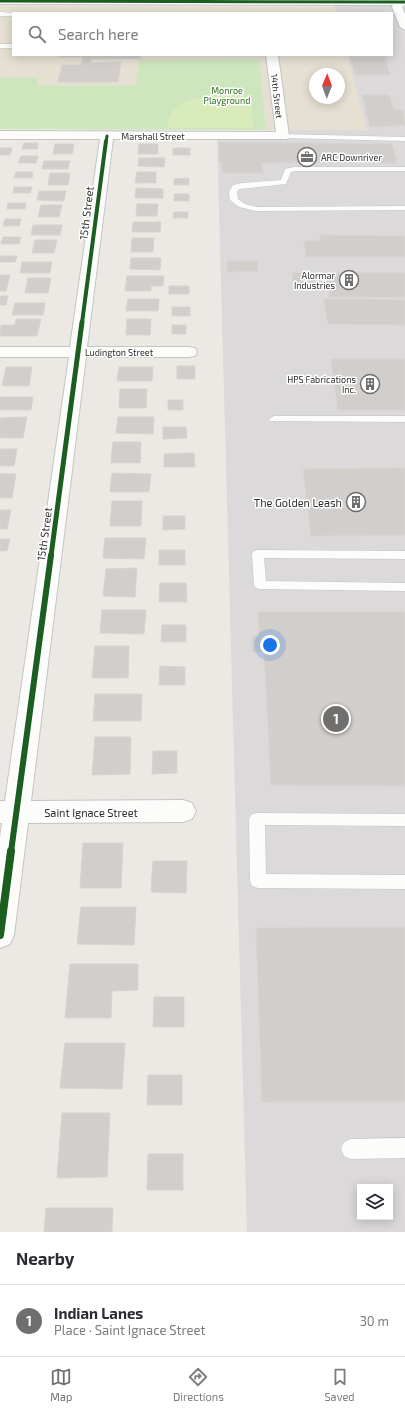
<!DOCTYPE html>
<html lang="en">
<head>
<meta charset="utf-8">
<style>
	:root { --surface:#fff; --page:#f7f7f7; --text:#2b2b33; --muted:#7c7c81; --line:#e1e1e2; --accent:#706f6e }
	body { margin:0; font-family:"Exo 2",sans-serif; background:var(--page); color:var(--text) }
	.controls { position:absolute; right:12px; bottom:12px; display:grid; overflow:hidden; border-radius:0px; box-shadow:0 2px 10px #0003 }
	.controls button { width:36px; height:36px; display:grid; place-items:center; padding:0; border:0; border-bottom:1px solid var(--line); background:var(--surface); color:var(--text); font:20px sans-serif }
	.compass { position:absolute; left:309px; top:68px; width:36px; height:36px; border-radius:50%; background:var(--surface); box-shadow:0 2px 10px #0003; rotate:1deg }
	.you { position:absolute; left:270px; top:645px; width:14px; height:14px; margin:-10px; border:3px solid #fff; border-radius:50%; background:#1a73e8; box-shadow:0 0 0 6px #1a73e833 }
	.badge { display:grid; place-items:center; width:26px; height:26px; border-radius:50%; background:var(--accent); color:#fff; font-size:13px; font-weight:700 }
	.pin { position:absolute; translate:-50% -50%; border:2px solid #fff; box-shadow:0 1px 4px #0006 }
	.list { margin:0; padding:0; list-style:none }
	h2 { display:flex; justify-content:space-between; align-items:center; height:52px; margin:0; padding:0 16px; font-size:17px }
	h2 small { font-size:13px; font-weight:400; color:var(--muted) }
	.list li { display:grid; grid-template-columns:26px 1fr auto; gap:12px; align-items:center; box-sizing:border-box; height:72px; padding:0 16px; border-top:1px solid var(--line) }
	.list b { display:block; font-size:15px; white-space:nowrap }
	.list p { margin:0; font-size:13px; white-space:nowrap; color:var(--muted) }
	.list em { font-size:13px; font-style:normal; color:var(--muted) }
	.icon { flex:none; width:22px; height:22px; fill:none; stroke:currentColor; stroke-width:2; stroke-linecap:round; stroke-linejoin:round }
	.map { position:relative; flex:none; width:405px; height:1232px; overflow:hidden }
	.search { position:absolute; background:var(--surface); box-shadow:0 2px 10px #0003; left:12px; right:12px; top:12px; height:44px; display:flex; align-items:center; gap:10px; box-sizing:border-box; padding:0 14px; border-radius:0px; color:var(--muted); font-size:15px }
	.sheet { height:124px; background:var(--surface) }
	nav { display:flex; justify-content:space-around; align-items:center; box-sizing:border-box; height:56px; border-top:1px solid var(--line); background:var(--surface); font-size:11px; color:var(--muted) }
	nav a { display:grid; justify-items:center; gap:2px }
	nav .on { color:var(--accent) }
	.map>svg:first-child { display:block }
	.industrial { fill:#dcd9db; fill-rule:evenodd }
	.education { fill:#e6e0d3; fill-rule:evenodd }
	.green { fill:#cee6be }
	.pitch { fill:#d9eabb }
	.building { fill:#d1cecb; stroke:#d7d4d0 }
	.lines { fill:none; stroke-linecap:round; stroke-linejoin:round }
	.service-casing { stroke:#c5c4c5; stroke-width:1 }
	.minor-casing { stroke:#c5c4c5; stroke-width:2 }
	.service { fill:#fcfcfb; fill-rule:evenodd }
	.minor { fill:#fcfcfb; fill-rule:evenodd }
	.cycleway-far4-casing { stroke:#fff; stroke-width:4.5 }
	.cycleway-far3-casing { stroke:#fff; stroke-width:5.5 }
	.cycleway-far2-casing { stroke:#fff; stroke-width:7 }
	.cycleway-far1-casing { stroke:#fff; stroke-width:9 }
	.cycleway-casing { stroke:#fff; stroke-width:10 }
	.cycleway-far4 { stroke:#1b5e20; stroke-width:3 }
	.cycleway-far3 { stroke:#1b5e20; stroke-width:4 }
	.cycleway-far2 { stroke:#1b5e20; stroke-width:5 }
	.cycleway-far1 { stroke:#1b5e20; stroke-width:6 }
	.cycleway { stroke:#1b5e20; stroke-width:8 }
	.labels { text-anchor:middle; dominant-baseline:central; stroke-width:3; stroke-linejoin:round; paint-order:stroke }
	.far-park-label { font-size:9px; fill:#2c6e1b; stroke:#fff }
	.far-street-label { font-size:9px; fill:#2e2e2e; stroke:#fff }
	.far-poi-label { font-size:9px; fill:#2e2e2e; stroke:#fff; text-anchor:end }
	.street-label { font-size:11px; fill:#2e2e2e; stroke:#fff }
	.poi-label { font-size:11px; fill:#2e2e2e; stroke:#fff; text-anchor:end }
</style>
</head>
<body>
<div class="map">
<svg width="405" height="1232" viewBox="0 0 405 1232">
	<rect width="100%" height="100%" fill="#ece8e4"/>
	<path class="industrial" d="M405,0V1232H247L217,136H282V130H366L347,55H392V13H336L332,2ZM360,1187H390V1217H360Z"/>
	<path class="education" d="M0,6L334,7L336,13H13V55H347L367,130H266L258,59L139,60L136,85L36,86L38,78H0ZM315,74H339V98H315Z"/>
	<path class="green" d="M259,59L266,130L0,129V78H38L37,86L136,85L139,60Z"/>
	<path class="pitch" d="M222,95L251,96L253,128H167C170,98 198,98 222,95Z"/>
	<g class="building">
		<path d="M59,55H141L140,59H91V63L121,62L118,82H58L62,65H81L83,57H58Z"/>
		<path d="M350,57H385L390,75H355Z"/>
		<path d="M362,95H389L394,110H403L405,125L370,127Z"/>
		<path d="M219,142L392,144L397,163H261L263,173H222V162H219Z"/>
		<path d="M24,143H38L37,149H22Z"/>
		<path d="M55,144H74L72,154H53Z"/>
		<path d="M139,144H158V154H138Z"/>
		<path d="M0,148H12L10,155H0Z"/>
		<rect x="173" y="148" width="17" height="7"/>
		<path d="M21,156H38L36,163H18Z"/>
		<path d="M139,158H165L164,167L138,166Z"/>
		<path d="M44,161H70L68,169H42Z"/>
		<path d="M16,172H33L32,178H14Z"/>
		<path d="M137,172H156V183H135Z"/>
		<path d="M50,173H70L68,185H48Z"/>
		<path d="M189,178V185H174V179Z"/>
		<path d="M14,187H32L30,193H13Z"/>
		<path d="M136,188L163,189V198H135Z"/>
		<path d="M39,191H66L64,201L37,200Z"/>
		<rect x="174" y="194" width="15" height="7"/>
		<path d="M8,203H26L25,209H7Z"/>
		<path d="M137,204H158L157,216H136Z"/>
		<path d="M41,205H62L59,217H38Z"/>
		<path d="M174,212H188V218H173Z"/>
		<path d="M5,219H21L19,226H3Z"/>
		<path d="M133,222H161L160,232H132Z"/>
		<path d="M33,225H62L60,235H31Z"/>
		<path d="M320,235L405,236V257H306L304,241H321Z"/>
		<path d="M3,237H21L19,244H1Z"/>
		<path d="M132,238H154L153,252H131Z"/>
		<path d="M35,240H57L54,253H32Z"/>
		<path d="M0,256H17L15,262H0Z"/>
		<path d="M131,258H161L160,270L130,269Z"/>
		<path d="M227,261H257L258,271L227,272Z"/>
		<path d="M22,262H52L50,273H20Z"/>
		<path d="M292,273H405V297H330L328,288H294Z"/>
		<path d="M0,275H10L6,291H0Z"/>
		<path d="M127,276H164L163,286H151V291H125Z"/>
		<path d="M28,278H51L48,293H25Z"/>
		<rect x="169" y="286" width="20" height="8"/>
		<path d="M0,296H8L6,305H0Z"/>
		<path d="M128,299H159L158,311H126Z"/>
		<path d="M324,299L405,300V325L328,324Z"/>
		<path d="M15,303H45L43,315H12Z"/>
		<rect x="172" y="307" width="18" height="9"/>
		<path d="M16,319H41L37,336H0L1,325H15Z"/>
		<path d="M127,319H151L150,335H126Z"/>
		<rect x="172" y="325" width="14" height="9"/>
		<path d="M331,359H405V410H338Z"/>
		<rect x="177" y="366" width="18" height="13"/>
		<path d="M6,367H32L29,386H2Z"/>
		<path d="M119,367H153L152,381H117Z"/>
		<path d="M120,389H147L146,408H119Z"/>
		<path d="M0,397H33L31,410H0Z"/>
		<rect x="168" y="400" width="15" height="10"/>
		<path d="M27,417L23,438H0V418Z"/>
		<path d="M118,417H154L153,434L116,433Z"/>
		<path d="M163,427H186L187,438L163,439Z"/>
		<path d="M113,442H141L140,463H111Z"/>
		<path d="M0,449H17L14,466H0Z"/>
		<path d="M194,453L195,467H164V454Z"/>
		<path d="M405,468V535L311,536L303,469Z"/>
		<path d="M112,473L151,474L149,492H110Z"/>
		<path d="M0,474H16L12,498H0Z"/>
		<path d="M112,501H142L141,526H110Z"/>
		<path d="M0,510H11L7,529H0Z"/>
		<path d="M163,516H185V529L163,530Z"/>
		<path d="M105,538H146L144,559L103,558Z"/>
		<path d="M0,539H10L7,551H0Z"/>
		<rect x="159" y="550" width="26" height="15"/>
		<path d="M137,568L135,597L103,596L106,569Z"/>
		<path d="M160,583H186L187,602H159Z"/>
		<path d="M102,610H146L144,634L100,633Z"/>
		<path d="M258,612H405V786L271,785L264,652H252V636H259Z"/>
		<path d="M162,625H186V642H161Z"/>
		<path d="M95,646H129L128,678H92Z"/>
		<path d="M160,666L185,667V685H159Z"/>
		<path d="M95,694H142L141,721H93Z"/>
		<path d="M95,737H131L130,774L92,775Z"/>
		<path d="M153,751H177V773L152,774Z"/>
		<path d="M83,843H123L121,888H80Z"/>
		<path d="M153,861H187L186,893L151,892Z"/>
		<path d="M81,907H136L134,945L77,944Z"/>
		<path d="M405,927V1101L262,1102L256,928Z"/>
		<path d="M70,964H138V990L112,991L111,1018H65Z"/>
		<path d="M154,997H184V1027H153Z"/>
		<path d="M65,1043H125L122,1089L60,1088Z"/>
		<path d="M148,1075H182V1105H147Z"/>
		<path d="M62,1113H110L107,1177L57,1178Z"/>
		<path d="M148,1154H183V1190H147Z"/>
		<path d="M46,1208H113L112,1232H44Z"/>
	</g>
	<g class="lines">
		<g class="service-casing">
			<g id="service">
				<path d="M0,12L15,13H13V16H0Z"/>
				<rect x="0" y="44" width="13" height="4"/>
				<path d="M280,134L405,137V141L283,138L279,136Z"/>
				<path d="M294,167H405V171H295L291,172L286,184L239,189L237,192L238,199L245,204L256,207L405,206V210L256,211L239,207L230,200L229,192L233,185L242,183L281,180L285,169Z"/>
				<path d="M274,416H405V422L270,421L269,419Z"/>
				<path d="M258,550L405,551V559L264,558L266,581L405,583V591L260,589L256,588L254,585L252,554L254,551Z"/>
				<path d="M257,813L405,814V826L265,825L266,874L405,875V889L258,888L252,886L250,881L249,819L252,814Z"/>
				<path d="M405,1138V1158L351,1159L344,1156L341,1149L344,1142L351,1139Z"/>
			</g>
		</g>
		<g class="minor-casing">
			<g id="minor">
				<path d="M0,0H405V5L402,7L405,14V30L400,27L392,7L393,5L0,4Z"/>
				<path d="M266,55H278L289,136L287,139H113L87,347H189L195,348L197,352L195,356L189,357H86L31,801L183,800L192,803L196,811L192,819L183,822L28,823L14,935L10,944L0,948V837L2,823H0V801H5L69,357H0V347H70L100,139H0V131L276,132Z"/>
			</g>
		</g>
		<use href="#service" class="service"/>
		<use href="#minor" class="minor"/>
		<g class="cycleway-far4-casing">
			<g id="cycleway-far4">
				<path d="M0,1L405,2"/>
				<path d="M106,142L107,136"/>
			</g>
		</g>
		<g class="cycleway-far3-casing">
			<path id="cycleway-far3" d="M82,323L106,141"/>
		</g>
		<g class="cycleway-far2-casing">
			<path id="cycleway-far2" d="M51,556L82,322"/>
		</g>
		<g class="cycleway-far1-casing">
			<path id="cycleway-far1" d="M11,852L51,555"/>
		</g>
		<g class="cycleway-casing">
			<path id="cycleway" d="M0,935L11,851"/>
		</g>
		<use href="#cycleway-far4" class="cycleway-far4"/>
		<use href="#cycleway-far3" class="cycleway-far3"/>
		<use href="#cycleway-far2" class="cycleway-far2"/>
		<use href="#cycleway-far1" class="cycleway-far1"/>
		<use href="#cycleway" class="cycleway"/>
	</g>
	<defs>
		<g id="office-ring" transform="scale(1)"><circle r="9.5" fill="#fff" stroke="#706f6e" stroke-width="1.5"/><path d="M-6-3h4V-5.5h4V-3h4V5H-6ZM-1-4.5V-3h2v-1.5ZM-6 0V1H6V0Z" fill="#706f6e"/></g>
		<g id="building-ring" transform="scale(1)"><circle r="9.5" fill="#fff" stroke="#706f6e" stroke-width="1.5"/><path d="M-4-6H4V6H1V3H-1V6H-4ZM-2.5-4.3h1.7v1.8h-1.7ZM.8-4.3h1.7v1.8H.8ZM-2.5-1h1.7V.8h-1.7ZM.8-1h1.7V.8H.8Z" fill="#706f6e"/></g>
	</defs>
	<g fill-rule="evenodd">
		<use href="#office-ring" x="307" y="157"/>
		<use href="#building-ring" x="349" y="280"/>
		<use href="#building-ring" x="370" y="384"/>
		<use href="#building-ring" x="356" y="502"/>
	</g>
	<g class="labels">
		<g class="far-park-label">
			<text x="227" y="90">Monroe<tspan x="227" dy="10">Playground</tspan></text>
		</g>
		<g class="far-street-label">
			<text transform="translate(277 96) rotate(83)">14th Street</text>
			<text x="153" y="136">Marshall Street</text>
			<text x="119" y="352">Ludington Street</text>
		</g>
		<g class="far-poi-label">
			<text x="321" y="157" text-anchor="start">ARC Downriver</text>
			<text x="335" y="275">Alormar<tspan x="335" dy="10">Industries</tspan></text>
			<text x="356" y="379">HPS Fabrications<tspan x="356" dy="10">Inc.</tspan></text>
		</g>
		<g class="street-label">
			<text transform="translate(86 213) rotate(-83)">15th Street</text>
			<text transform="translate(44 534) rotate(-82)">15th Street</text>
			<text x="91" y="812">Saint Ignace Street</text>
		</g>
		<g class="poi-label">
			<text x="342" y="502">The Golden Leash</text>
		</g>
	</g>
</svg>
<div class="controls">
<button><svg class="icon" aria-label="layers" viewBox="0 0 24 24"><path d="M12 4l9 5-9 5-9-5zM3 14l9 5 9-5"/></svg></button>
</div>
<svg class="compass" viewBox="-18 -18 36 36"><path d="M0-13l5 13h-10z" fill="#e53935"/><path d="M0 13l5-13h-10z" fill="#7c7c81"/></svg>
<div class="you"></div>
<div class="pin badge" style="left:336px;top:719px">1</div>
<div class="search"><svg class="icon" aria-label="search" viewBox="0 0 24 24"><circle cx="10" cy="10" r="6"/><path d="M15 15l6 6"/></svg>Search here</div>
</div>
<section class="sheet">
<h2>Nearby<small></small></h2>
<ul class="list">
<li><span class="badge">1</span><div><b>Indian Lanes</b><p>Place · Saint Ignace Street</p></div><em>30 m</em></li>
</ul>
</section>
<nav>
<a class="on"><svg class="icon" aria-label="map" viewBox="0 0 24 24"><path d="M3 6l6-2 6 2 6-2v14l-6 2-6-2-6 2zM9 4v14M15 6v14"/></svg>Map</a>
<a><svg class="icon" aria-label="directions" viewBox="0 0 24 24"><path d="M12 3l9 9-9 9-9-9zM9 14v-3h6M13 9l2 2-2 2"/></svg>Directions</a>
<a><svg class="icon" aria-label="saved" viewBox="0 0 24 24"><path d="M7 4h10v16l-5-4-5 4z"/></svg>Saved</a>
</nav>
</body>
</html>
